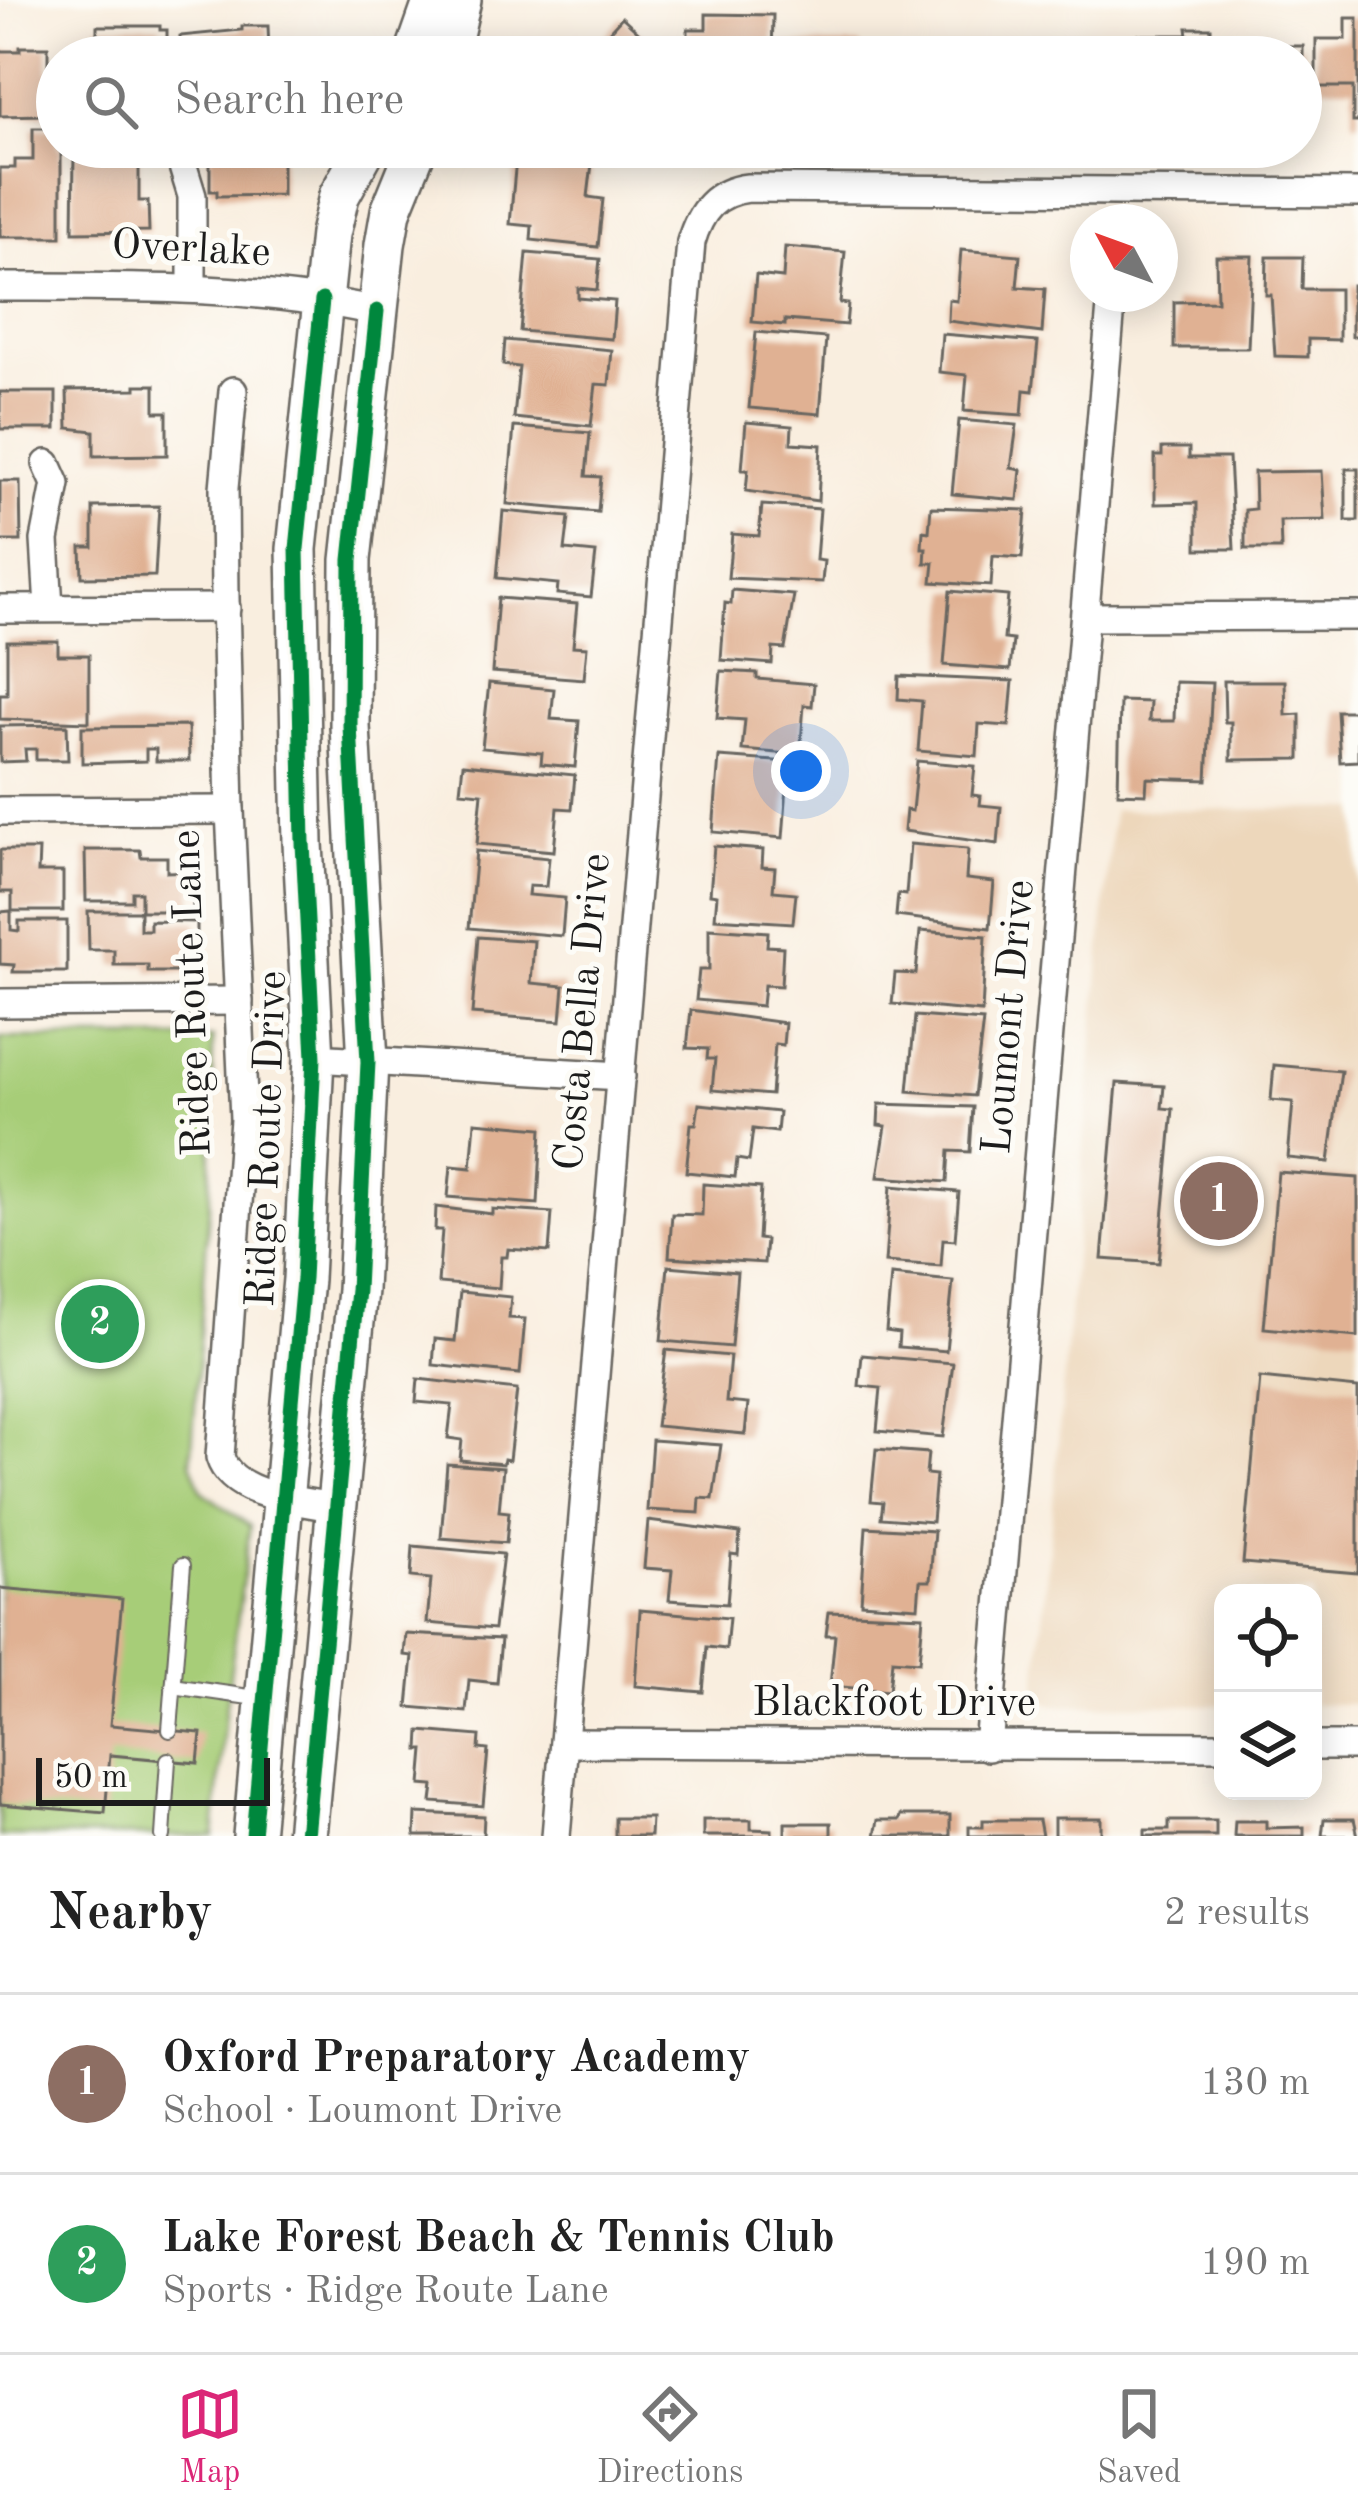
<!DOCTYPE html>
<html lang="en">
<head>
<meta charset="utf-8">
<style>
	:root { --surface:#fff; --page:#f6f6f6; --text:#222; --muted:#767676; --line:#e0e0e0; --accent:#db2777 }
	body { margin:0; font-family:"Old Standard TT",serif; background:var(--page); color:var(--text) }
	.controls { position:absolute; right:36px; bottom:36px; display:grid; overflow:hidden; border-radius:24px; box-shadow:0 6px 30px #0003 }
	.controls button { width:108px; height:108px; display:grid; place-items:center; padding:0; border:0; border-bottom:3px solid var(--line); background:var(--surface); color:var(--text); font:60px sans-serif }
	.compass { position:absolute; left:1070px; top:204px; width:108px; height:108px; border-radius:50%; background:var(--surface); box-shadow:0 6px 30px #0003; rotate:311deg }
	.scale { position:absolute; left:36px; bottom:30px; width:234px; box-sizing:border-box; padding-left:12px; border:6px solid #1c1c1c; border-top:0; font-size:33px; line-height:42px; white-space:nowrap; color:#1c1c1c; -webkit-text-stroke:9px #fdfcf7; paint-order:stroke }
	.you { position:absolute; left:801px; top:771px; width:42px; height:42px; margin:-30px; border:9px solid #fff; border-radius:50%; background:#1a73e8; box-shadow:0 0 0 18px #1a73e833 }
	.badge { display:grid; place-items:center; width:78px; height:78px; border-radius:50%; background:var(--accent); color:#fff; font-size:39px; font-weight:700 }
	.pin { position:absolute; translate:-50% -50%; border:6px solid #fff; box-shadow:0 3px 12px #0006 }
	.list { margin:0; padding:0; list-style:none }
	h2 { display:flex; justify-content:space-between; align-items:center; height:156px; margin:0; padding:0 48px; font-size:51px }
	h2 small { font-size:39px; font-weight:400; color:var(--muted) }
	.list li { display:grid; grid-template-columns:78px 1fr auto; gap:36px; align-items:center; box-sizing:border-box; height:180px; padding:0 48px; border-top:3px solid var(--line) }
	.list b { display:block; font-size:45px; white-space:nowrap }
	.list p { margin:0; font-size:39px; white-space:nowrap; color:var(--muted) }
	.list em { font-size:39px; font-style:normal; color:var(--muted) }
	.icon { flex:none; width:66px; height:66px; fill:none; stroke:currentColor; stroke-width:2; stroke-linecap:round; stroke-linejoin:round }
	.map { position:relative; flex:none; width:1358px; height:1836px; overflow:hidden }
	.search { position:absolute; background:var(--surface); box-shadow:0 6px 30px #0003; left:36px; right:36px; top:36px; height:132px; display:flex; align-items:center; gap:30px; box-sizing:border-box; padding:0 42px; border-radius:66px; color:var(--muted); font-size:45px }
	.sheet { height:516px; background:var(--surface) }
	nav { display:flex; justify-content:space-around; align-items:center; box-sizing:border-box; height:168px; border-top:3px solid var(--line); background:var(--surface); font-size:33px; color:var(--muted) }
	nav a { display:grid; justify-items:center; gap:6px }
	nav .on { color:var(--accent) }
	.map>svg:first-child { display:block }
	.built { fill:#edd7bb }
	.green { fill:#a7cd78; stroke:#62744a; stroke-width:3 }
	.building { fill:#e0b193 }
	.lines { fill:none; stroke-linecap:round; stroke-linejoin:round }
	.lane-casing { stroke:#696660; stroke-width:18 }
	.street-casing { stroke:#696660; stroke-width:32 }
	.secondary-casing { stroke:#696660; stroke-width:44 }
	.lane { stroke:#fff; stroke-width:14 }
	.street { stroke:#fff; stroke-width:27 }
	.secondary { stroke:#fff; stroke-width:39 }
	.cycleway-casing { stroke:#fdfcf7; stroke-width:22 }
	.cycleway { stroke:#00873e; stroke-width:15 }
	.labels { text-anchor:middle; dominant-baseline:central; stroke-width:10; stroke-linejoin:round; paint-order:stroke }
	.street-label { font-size:42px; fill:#1c1c1c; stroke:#fdfcf7 }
</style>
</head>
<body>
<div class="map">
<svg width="1358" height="1836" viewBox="0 0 1358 1836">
	<rect width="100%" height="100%" fill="#fdfcf7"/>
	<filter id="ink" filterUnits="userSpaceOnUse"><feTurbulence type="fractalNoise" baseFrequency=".00833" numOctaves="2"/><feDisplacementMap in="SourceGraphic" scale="24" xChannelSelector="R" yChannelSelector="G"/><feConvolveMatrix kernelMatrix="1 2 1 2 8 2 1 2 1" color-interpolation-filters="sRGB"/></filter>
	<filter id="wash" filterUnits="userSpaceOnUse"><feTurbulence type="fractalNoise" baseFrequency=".004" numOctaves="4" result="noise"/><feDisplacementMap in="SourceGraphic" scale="48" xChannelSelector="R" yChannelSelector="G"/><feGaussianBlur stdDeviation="2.7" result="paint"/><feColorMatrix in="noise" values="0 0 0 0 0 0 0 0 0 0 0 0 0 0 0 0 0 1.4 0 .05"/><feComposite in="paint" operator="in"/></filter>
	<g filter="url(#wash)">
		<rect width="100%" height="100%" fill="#f9eedf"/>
		<path class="built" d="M1358,809V1704H1313V1593H1223V1705H1053L1043,1699L1037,1687L1113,810Z"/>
		<path class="green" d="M0,1038H213L210,1193L191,1462L202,1491L250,1526L225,1713L214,1836H0Z"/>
		<g id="blocks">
			<g class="building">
				<path d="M706,14L773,15L772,57H688V29H706Z"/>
				<path d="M622,17L666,57H586Z"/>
				<path d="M1346,18H1358V122H1353V87H1316V39H1346Z"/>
				<path d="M97,26H160V30H167V57H97Z"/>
				<path d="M242,26H268L269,51H281V57H180V36L242,30Z"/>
				<path d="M1187,28H1211V57H1138V35H1188Z"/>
				<path d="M1121,42V57H1100V43Z"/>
				<path d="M785,44L861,45V57H785Z"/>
				<path d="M1234,46H1303V57H1235Z"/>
				<path d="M20,47H48V72H57V111L44,107V115L0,116V51H20Z"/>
				<path d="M33,128H57V147H61V237H0V168H15V160H33Z"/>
				<path d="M210,147H282V195L217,196V191H210Z"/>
				<path d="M517,148L593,155L588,197L603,199L598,247L531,240L532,226L510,224Z"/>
				<path d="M74,155H139V201H148L149,231L73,232Z"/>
				<path d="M785,247L845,252L840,303L848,304L846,325L785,320V325L752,322L756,275L783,278Z"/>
				<path d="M961,250L1020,255L1017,287L1045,289L1042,333L948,321L949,300L957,301Z"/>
				<path d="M527,253L600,259L597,290L578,288V298L615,301L612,339L520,331Z"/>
				<path d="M1216,256H1252L1248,348H1174V302L1217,301Z"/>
				<path d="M1267,257H1303L1302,289H1339V340L1308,339V357L1275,356L1271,295H1266Z"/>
				<rect x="1352" y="285" width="6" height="51"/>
				<path d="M756,332L826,338L820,414L749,408Z"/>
				<path d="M942,334L1038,342L1033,391L1024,390L1022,415L964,411L967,375L939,372Z"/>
				<path d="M505,340L612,350L609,385L596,384L591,426L514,418L519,367L503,365Z"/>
				<path d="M136,385H155V412H167V455L94,456V431L68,428L67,390L136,389Z"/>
				<rect x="0" y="392" width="56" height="37"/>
				<path d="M959,420L1017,425L1011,468L1021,470L1018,500L952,494Z"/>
				<path d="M746,422L792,426L791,443L821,445L818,501L746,491L748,470H742Z"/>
				<path d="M514,427L590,433L586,476L601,477L598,512L507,504Z"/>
				<path d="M1162,448H1189V458H1229L1234,549H1197V503L1155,504V456H1162Z"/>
				<rect x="1346" y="469" width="12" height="52"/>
				<path d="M1322,471L1325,520L1280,521L1281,549H1245V510L1255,509L1254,472Z"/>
				<path d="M0,481H20L21,541H0Z"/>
				<path d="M762,505L820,509L816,560L824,561L822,582L728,578L732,534L759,536Z"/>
				<path d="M159,506L155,576L82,577L81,547H93V507Z"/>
				<path d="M931,507L1026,510L1022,558L993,556L991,586L932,582L934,563H925L926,548H922L923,531L929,532Z"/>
				<path d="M503,511L569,517L565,550L596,553L591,597L557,594L558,584L497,578Z"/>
				<path d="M732,590L794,595L785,649L773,648L772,664L721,660L725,603L731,604Z"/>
				<path d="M950,591L1008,596L1004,639L1013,640L1010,670L944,665Z"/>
				<path d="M498,598L577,604L573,646L587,647L584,679L492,672Z"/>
				<path d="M7,641H58V655H89V722L0,719V694H7Z"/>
				<path d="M721,671L757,673V679L814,684L812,706L804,705L800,755L742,750L745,720L717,718Z"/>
				<path d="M899,676L1013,681L1009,726L979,724L977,756L918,751L922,701L898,699Z"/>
				<path d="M1224,681H1285L1286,715L1300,714V759L1231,760V722H1225Z"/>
				<path d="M1175,682L1212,683L1207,780L1147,778L1146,794L1118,793L1120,701L1150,702L1149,721H1174Z"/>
				<path d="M489,683L554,689L551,719L579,721L575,767L541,764L542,753L482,748Z"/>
				<path d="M1337,711H1358V761L1340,762Z"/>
				<path d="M67,725L68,760H36V749H25L26,761L0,762V726Z"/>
				<path d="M188,726L189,761H156V749H146V761L82,763V727Z"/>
				<path d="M719,757L789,762L783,838L713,832Z"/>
				<path d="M917,761L975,766L972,795L981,796L980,805L1001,807L998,844L904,831L906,810L912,811Z"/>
				<path d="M463,764L575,775L572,809L558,808L554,851L477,844L482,793L460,791Z"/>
				<path d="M910,844L968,849L966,879L994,882L990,928L896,916L898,894L906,895Z"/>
				<path d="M714,846L763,850L762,867L775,868L773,891L796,893L793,923L715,918L717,895L710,894Z"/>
				<path d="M0,850H39L38,872H63V911H12V892H0Z"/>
				<path d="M85,850H140L141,857H167V872L193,871V911H141V892H132V901H86Z"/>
				<path d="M476,851L549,858L546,887L529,886L528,895L565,898L562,936L469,928Z"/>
				<path d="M11,911V930L19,931V921H67V972H13L14,965L0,964V912Z"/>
				<path d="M88,911H140V930H150V921L197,922V972H148V965H114V950H89Z"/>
				<path d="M709,928L768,932L767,946L783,947L781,986L764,985L762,1006L696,1000L699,970H709Z"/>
				<path d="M920,931L986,936L982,1012L892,1004L895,973L916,974Z"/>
				<path d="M478,937L534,941L531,983L564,986L561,1021L472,1014Z"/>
				<path d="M691,1010L785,1023L783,1045L775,1044L771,1095L712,1090L715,1059H707L708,1049L687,1048Z"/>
				<path d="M915,1016L983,1021L974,1096L908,1091Z"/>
				<path d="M1274,1065L1341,1071L1329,1162L1288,1158L1293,1102L1271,1100Z"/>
				<path d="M1117,1083L1164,1086L1162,1108L1173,1109L1159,1263L1102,1259Z"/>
				<path d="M699,1104L779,1112L777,1132L753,1129L749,1161L737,1159L735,1177L686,1172L691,1124H696Z"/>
				<path d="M879,1104L973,1107L970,1152L949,1151L947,1182L878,1177L886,1126L878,1125Z"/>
				<path d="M475,1122L542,1128L538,1204L448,1197L451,1166L471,1168Z"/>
				<path d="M1278,1172L1358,1178V1337L1264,1328Z"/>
				<path d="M703,1184L761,1188L758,1239L766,1240L764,1263L669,1257L672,1214L702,1215Z"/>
				<path d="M891,1186L959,1192L955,1240L943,1239L941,1266L885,1262Z"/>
				<path d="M436,1207L492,1214V1209L552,1213L549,1252L508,1249L507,1257H501L499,1288L438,1283L442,1230H435Z"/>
				<path d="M668,1266L737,1272L731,1347L661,1341Z"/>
				<path d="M891,1275L953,1281L946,1351L898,1347L899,1333L886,1331Z"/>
				<path d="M460,1292L511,1297L509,1318L525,1319L520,1374L433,1365L435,1339L455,1341Z"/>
				<path d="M666,1350L730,1356L726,1402L748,1404L745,1434L656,1426Z"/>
				<path d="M862,1355L953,1363L943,1437L877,1431L881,1388L859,1386Z"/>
				<path d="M1260,1378L1358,1388V1573L1243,1563Z"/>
				<path d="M418,1379L517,1390L509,1460L504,1459L503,1464L460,1460L462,1440L448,1438L452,1405L416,1402Z"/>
				<path d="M652,1440L721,1445L713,1499L700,1498L699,1513L647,1510Z"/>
				<path d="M876,1449L928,1453L926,1474L936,1475L932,1522L881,1518L883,1502L871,1501Z"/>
				<path d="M447,1464L503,1468L499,1511L509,1512L506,1543L441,1538Z"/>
				<path d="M648,1521L740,1533L738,1555L731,1554L727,1604L669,1600L672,1570L644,1568Z"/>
				<path d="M866,1527L934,1531L930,1581H920L918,1607L861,1603Z"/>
				<path d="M413,1546L503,1554L494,1629L427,1623L431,1579L411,1577Z"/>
				<path d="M0,1588L122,1599L110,1725L201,1733L198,1763L110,1755L105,1813L0,1804Z"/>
				<path d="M640,1610L729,1618L726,1649L707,1647L703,1692L635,1686Z"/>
				<path d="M829,1612L923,1616L919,1662L892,1660L889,1691L830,1686L835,1635H826Z"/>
				<path d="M406,1634L501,1639L497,1683L469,1680L466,1712L408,1707L413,1656L404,1655Z"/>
				<path d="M420,1731L480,1736L479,1749L488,1750L483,1806L432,1802L434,1786L421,1785L424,1750H419Z"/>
				<path d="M416,1813L484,1816L483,1836H415Z"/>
				<path d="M901,1815H950V1836H875L878,1820H900Z"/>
				<path d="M615,1818H651L650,1836H615Z"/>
				<rect x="1054" y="1818" width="47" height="18"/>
				<path d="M1324,1819H1354L1358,1836H1322Z"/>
				<path d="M703,1820H751V1829L772,1830V1836H703Z"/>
				<path d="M983,1820H1039L1042,1836H969V1827H983Z"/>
				<path d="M1169,1821H1216V1836H1145V1830H1169Z"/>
				<path d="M1235,1821H1266V1828L1304,1827V1836H1234Z"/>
				<rect x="785" y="1823" width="46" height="13"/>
			</g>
		</g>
	</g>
	<g filter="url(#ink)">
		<use href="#blocks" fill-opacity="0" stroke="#696660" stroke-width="3"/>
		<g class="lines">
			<g class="lane-casing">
				<g id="lane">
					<path d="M173,1686L263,1699"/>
					<path d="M170,1730L183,1565"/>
					<path d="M163,1836L168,1760"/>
				</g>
			</g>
			<g class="street-casing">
				<g id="street">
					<path d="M177,147L192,196V286"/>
					<path d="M0,287C127,287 252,285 377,311"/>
					<path d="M233,391L224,488L225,598L230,810L244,1119L220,1457C232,1497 303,1501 338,1508"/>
					<path d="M47,464L56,484L45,540L49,608"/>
					<path d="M0,609L226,608"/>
					<path d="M1087,617L1358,616"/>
					<path d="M0,811L230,810"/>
					<path d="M0,1003L239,1001"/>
					<path d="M314,1058L621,1076"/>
					<path d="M564,1743L1223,1746"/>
					<path d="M1313,1746H1358"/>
					<path d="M988,1747L1112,294"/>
					<path d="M556,1836L691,242C700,211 715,192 748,188L1358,193"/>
				</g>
			</g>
			<g class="secondary-casing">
				<g id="secondary">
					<path d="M414,57L434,0"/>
					<path d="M448,57L461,0"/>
					<path d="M253,1836L303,1279L314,1058L303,843L297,549L330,234L339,196L366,147"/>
					<path d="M306,1836L357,1290L368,1062L350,726L351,560L385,245L391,211L417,147"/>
				</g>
			</g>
			<use href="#lane" class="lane"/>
			<use href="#street" class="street"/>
			<use href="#secondary" class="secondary"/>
			<g class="cycleway-casing">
				<g id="cycleway">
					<path d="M253,1836L303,1279L314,1058L303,843L297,549L322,300"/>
					<path d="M306,1836L357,1290L368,1062L350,726L351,560L377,311"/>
				</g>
			</g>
			<use href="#cycleway" class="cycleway"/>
		</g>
	</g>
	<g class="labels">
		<g class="street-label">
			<text transform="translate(191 250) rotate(3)">Overlake</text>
			<text transform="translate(193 993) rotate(-92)">Ridge Route Lane</text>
			<text transform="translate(584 1012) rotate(-85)">Costa Bella Drive</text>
			<text transform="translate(1010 1017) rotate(-85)">Loumont Drive</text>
			<text transform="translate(268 1139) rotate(-88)">Ridge Route Drive</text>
			<text x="894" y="1704">Blackfoot Drive</text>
		</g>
	</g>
</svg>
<div class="controls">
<button><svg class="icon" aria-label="locate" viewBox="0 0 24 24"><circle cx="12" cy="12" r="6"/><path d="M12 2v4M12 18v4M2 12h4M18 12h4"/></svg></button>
<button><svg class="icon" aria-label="layers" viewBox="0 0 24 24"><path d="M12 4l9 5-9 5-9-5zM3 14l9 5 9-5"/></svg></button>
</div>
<svg class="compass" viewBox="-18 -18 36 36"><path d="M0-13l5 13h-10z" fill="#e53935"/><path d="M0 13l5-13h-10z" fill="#767676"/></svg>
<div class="scale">50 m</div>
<div class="you"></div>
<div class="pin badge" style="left:1219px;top:1201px;background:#8d6e63">1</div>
<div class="pin badge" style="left:100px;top:1324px;background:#2e9e5b">2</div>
<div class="search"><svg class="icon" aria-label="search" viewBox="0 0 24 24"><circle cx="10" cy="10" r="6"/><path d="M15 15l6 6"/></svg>Search here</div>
</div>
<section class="sheet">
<h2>Nearby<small>2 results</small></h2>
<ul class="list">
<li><span class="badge" style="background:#8d6e63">1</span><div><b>Oxford Preparatory Academy</b><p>School · Loumont Drive</p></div><em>130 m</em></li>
<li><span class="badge" style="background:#2e9e5b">2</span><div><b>Lake Forest Beach &amp; Tennis Club</b><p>Sports · Ridge Route Lane</p></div><em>190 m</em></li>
</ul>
</section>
<nav>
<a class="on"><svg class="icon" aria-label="map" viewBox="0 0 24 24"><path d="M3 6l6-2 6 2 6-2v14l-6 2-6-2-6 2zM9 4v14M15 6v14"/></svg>Map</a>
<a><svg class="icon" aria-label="directions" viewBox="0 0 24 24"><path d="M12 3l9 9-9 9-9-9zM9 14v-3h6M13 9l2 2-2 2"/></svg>Directions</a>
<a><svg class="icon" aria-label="saved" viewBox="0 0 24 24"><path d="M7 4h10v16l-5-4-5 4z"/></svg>Saved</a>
</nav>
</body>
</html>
